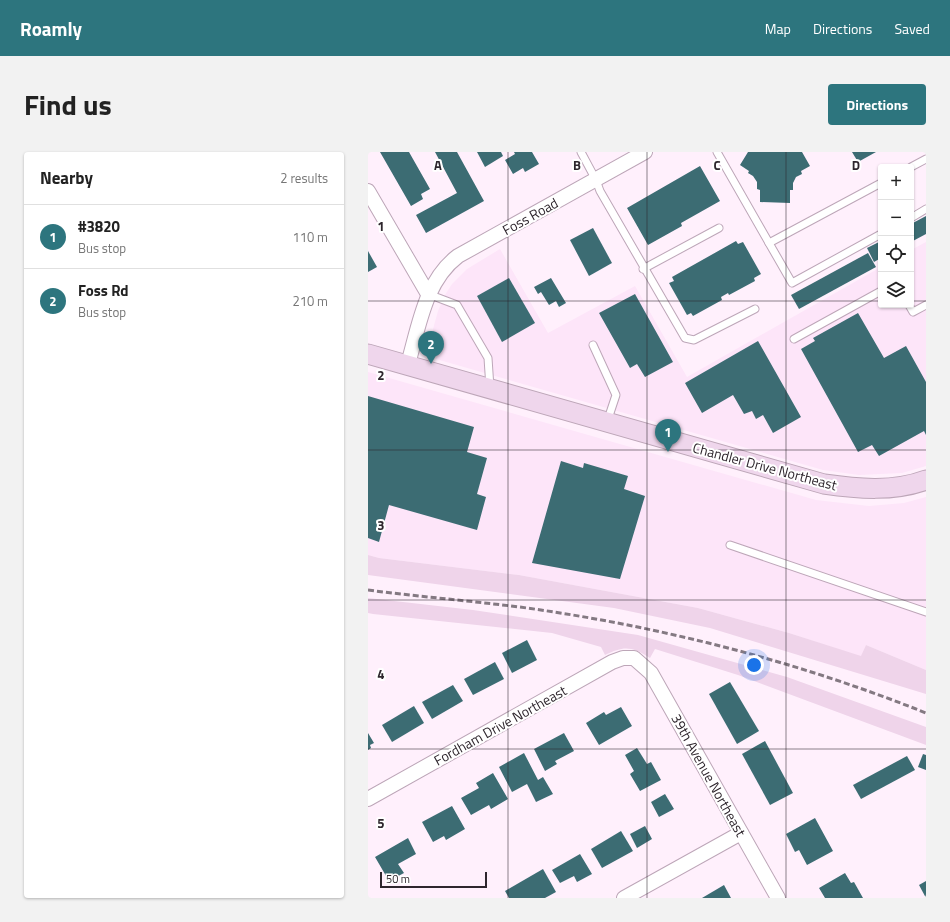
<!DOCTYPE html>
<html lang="en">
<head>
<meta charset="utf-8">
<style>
	:root { --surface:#fff; --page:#f2f2f2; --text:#222; --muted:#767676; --line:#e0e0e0; --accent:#2d757e }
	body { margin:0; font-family:"Titillium Web",sans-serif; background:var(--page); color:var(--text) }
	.controls { position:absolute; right:12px; top:12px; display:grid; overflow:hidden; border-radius:4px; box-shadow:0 1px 3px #0004 }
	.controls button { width:36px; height:36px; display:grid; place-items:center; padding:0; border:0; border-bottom:1px solid var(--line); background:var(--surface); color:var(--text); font:20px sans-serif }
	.scale { position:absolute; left:12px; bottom:10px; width:107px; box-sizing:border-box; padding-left:4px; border:2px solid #2e262d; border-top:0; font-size:11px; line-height:14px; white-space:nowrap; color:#2e262d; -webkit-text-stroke:3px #fff; paint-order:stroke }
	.you { position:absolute; left:386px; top:513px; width:14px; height:14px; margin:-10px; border:3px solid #fff; border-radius:50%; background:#1a73e8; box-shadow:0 0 0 6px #1a73e833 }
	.badge { display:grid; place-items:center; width:26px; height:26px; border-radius:50%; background:var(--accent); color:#fff; font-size:13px; font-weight:700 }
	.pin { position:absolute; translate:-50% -33px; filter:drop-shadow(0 1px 2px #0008) }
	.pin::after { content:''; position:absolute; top:21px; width:14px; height:12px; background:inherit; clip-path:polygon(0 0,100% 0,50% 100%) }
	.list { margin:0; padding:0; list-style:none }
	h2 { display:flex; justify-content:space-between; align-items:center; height:52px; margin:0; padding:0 16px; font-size:17px }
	h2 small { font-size:13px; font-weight:400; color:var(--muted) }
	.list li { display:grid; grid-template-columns:26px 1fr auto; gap:12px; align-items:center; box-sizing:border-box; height:64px; padding:0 16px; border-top:1px solid var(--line) }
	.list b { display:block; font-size:15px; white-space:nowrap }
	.list p { margin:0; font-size:13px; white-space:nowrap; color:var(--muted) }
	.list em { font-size:13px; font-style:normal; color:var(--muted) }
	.icon { flex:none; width:22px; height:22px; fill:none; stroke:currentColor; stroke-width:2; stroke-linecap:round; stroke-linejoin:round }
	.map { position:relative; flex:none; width:558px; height:746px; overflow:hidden; border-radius:4px }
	header { display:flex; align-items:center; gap:24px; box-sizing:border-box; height:56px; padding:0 20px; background:var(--accent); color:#fff }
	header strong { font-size:19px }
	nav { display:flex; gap:22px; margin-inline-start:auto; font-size:14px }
	.intro { display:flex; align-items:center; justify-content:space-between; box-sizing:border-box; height:96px; padding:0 24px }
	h1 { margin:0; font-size:28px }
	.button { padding:10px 18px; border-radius:4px; background:var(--accent); color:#fff; font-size:14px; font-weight:700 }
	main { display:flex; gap:24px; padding:0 24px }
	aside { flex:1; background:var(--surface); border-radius:4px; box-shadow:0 1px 3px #0004 }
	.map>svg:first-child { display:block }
	.built { fill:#fde5f9 }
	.green { fill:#efd4ea }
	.building { fill:#3c6c73 }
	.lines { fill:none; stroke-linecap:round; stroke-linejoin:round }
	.lane-casing { stroke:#bda6b8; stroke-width:9 }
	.street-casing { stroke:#bda6b8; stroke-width:16 }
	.secondary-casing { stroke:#bda6b8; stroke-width:21 }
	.lane { stroke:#fff; stroke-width:7 }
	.street { stroke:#fff; stroke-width:14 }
	.secondary { stroke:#efd6ec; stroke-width:19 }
	.rail { stroke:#847982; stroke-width:3; stroke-dasharray:6 3; stroke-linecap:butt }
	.grid { fill:none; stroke:#2e262d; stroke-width:1; stroke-opacity:0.55 }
	.labels { text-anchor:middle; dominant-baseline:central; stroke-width:4; stroke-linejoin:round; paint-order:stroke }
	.street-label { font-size:14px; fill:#2e262d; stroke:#fff }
	.grid-label { font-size:13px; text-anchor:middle; font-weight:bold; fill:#2e262d; stroke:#fff; stroke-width:4; stroke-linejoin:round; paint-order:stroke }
</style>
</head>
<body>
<header>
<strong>Roamly</strong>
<nav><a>Map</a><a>Directions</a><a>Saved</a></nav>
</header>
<div class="intro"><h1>Find us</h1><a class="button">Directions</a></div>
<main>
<aside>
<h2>Nearby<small>2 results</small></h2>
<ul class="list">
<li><span class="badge">1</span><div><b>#3820</b><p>Bus stop</p></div><em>110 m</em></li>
<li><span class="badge">2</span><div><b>Foss Rd</b><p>Bus stop</p></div><em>210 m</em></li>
</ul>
</aside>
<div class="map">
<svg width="558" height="746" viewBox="0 0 558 746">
	<rect width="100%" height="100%" fill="#fff0fc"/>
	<g class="built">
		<path d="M558,90V314L534,321L491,323L455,318L68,207L67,203L61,199L62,188L70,159L77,143L84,132L99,117L132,97L180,181L267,134L319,225L513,115V153H543V98Z"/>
		<path d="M0,220L448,348L501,354L536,351L558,345V518L498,493L493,505L421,481L330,456L151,423L11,406L0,403Z"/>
	</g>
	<g class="green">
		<path d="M0,403L11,406L151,423L330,456L421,481L493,504L498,493L558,518V542L342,476L246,456L0,423Z"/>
		<path d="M0,446L105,458L270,483L419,525L558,575V593L370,523L287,497L282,506C263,494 256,494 237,503L233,495L184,481L5,462L0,461Z"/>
	</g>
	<g class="building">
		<path d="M12,0H41L62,37L53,42L55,47L43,54Z"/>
		<path d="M67,0H89L116,49L58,81L48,63L89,41Z"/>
		<path d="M109,0H133L135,4L117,15Z"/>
		<path d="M146,0H164L171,12L157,20L155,16L145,22L137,8L147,2Z"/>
		<path d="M380,0H434L442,14L433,19L434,22L428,25L425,31V38H422V51L392,50V38L389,37V30L385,24L380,21L381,19L372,13Z"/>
		<path d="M484,0H508L490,10Z"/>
		<path d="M332,14L352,49L313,71L314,74L280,93L259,56Z"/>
		<path d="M558,64V82L543,90V72Z"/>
		<path d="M225,76L244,111L221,124L202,88Z"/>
		<path d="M368,89L370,92L375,90L393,122L386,126L387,129L361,143L360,141L353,145L354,148L325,164L323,161L319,163L301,131L306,129L304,125Z"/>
		<path d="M513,89V106L506,110L499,96Z"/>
		<path d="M0,99L9,115L0,120Z"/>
		<path d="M500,101L508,115L431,157L423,143Z"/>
		<path d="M141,126L167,171L134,190L109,144Z"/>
		<path d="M183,126L198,151L191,155L188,149L181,153L173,140L170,142L166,135Z"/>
		<path d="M267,142L305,210L277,225L269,212L262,216L231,161Z"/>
		<path d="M490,161L516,206L538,194L558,230V283L556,279L511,304L504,293L490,300L433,197L447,189L445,186Z"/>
		<path d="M390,189L433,265L405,281L395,263L388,267L384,259L376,262L365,243L334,261L317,231Z"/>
		<path d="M0,244L106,275L99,300L119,306L109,342L118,345L109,378L21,353L11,390L0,386Z"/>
		<path d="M193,309L215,316L216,311L260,324L256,337L277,344L252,427L164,411Z"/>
		<path d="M159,488L169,508L144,521L134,501Z"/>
		<path d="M127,510L136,527L105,543L96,527Z"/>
		<path d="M362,530L391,579L369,592L341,542Z"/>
		<path d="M85,533L95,549L64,567L54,550Z"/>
		<path d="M46,554L56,571L24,590L14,573Z"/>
		<path d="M253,555L264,574L231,593L218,571L236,560L238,563Z"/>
		<path d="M0,581L6,591L2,593L3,596L0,598Z"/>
		<path d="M196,581L206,599L187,609L189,612L177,619L166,597Z"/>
		<path d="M397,589L425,641L402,653L374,602Z"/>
		<path d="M269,596L279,612L283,610L293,628L272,639L262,622L266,619L257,603Z"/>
		<path d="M156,601L170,628L175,625L185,642L168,650L159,632L144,640L131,615Z"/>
		<path d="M555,602L558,603V618L550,615Z"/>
		<path d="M539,604L547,618L493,647L485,633Z"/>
		<path d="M125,621L140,647L123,657L121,653L103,663L93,646L111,636L108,631Z"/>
		<path d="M297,642L306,657L291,665L283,650Z"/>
		<path d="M84,654L97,677L78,688L76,684L65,690L54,670Z"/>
		<path d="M447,666L465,699L439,713L431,698L427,700L418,682Z"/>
		<path d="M277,674L284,687L269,696L262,682Z"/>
		<path d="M253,679L265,699L234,716L223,697Z"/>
		<path d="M40,686L48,702L30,712L36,721L21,729L7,705Z"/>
		<path d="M212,702L224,722L209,730L206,724L192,731L184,718Z"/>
		<path d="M175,717L188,740L177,746H141L137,739Z"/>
		<path d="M477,721L483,731L486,730L495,746H457L451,736Z"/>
		<path d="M558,729V746L551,733Z"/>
		<path d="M356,733L363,746H334Z"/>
	</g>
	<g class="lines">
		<g class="lane-casing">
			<g id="lane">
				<path d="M213,0L228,28L232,39L317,186L326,188L387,157"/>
				<path d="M349,0L401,91L513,31"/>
				<path d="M543,15L558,7"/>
				<path d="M543,66L558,57"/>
				<path d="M401,91L424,131L513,82"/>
				<path d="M275,117L351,76"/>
				<path d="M60,142L89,153L120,206L122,236"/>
				<path d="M541,153L545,160L558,153"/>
				<path d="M426,187L513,139"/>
				<path d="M225,193L248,243L239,270"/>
				<path d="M362,393L558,460"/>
			</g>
		</g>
		<g class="street-casing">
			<g id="street">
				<path d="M0,39L60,142"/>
				<path d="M40,212C51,174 57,129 90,104L277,0"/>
				<path d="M0,647L244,510L255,506H266L283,521L410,746"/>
				<path d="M256,746L373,681"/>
			</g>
		</g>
		<g class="secondary-casing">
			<path id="secondary" d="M0,202L456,332C490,337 526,340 558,328"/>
		</g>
		<use href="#lane" class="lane"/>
		<use href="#street" class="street"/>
		<use href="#secondary" class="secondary"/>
		<path class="rail" d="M0,438C53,445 106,449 159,456C295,475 431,510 558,561"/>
	</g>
	<path class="grid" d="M140,0V746M279,0V746M418,0V746M0,149H513M543,149H558M0,298H558M0,448H558M0,597H558"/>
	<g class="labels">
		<g class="street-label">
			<text transform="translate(162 64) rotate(-29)">Foss Road</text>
			<text transform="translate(397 314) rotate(15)">Chandler Drive Northeast</text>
			<text transform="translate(132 573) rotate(-29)">Fordham Drive Northeast</text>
			<text transform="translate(341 623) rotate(61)">39th Avenue Northeast</text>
		</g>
	</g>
	<g class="grid-label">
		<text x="70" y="18">A</text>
		<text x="209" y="18">B</text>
		<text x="349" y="18">C</text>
		<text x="488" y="18">D</text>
		<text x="13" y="79">1</text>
		<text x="13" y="228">2</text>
		<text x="13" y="378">3</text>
		<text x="13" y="527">4</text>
		<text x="13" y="676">5</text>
	</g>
</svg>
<div class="controls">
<button>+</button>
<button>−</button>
<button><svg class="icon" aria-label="locate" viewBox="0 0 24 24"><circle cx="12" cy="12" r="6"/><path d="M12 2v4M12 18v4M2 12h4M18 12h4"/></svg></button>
<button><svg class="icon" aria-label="layers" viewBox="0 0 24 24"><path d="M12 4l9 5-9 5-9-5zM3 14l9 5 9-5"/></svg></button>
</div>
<div class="scale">50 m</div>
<div class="you"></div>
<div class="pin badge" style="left:300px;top:300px">1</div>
<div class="pin badge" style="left:63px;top:212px">2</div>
</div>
</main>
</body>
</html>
